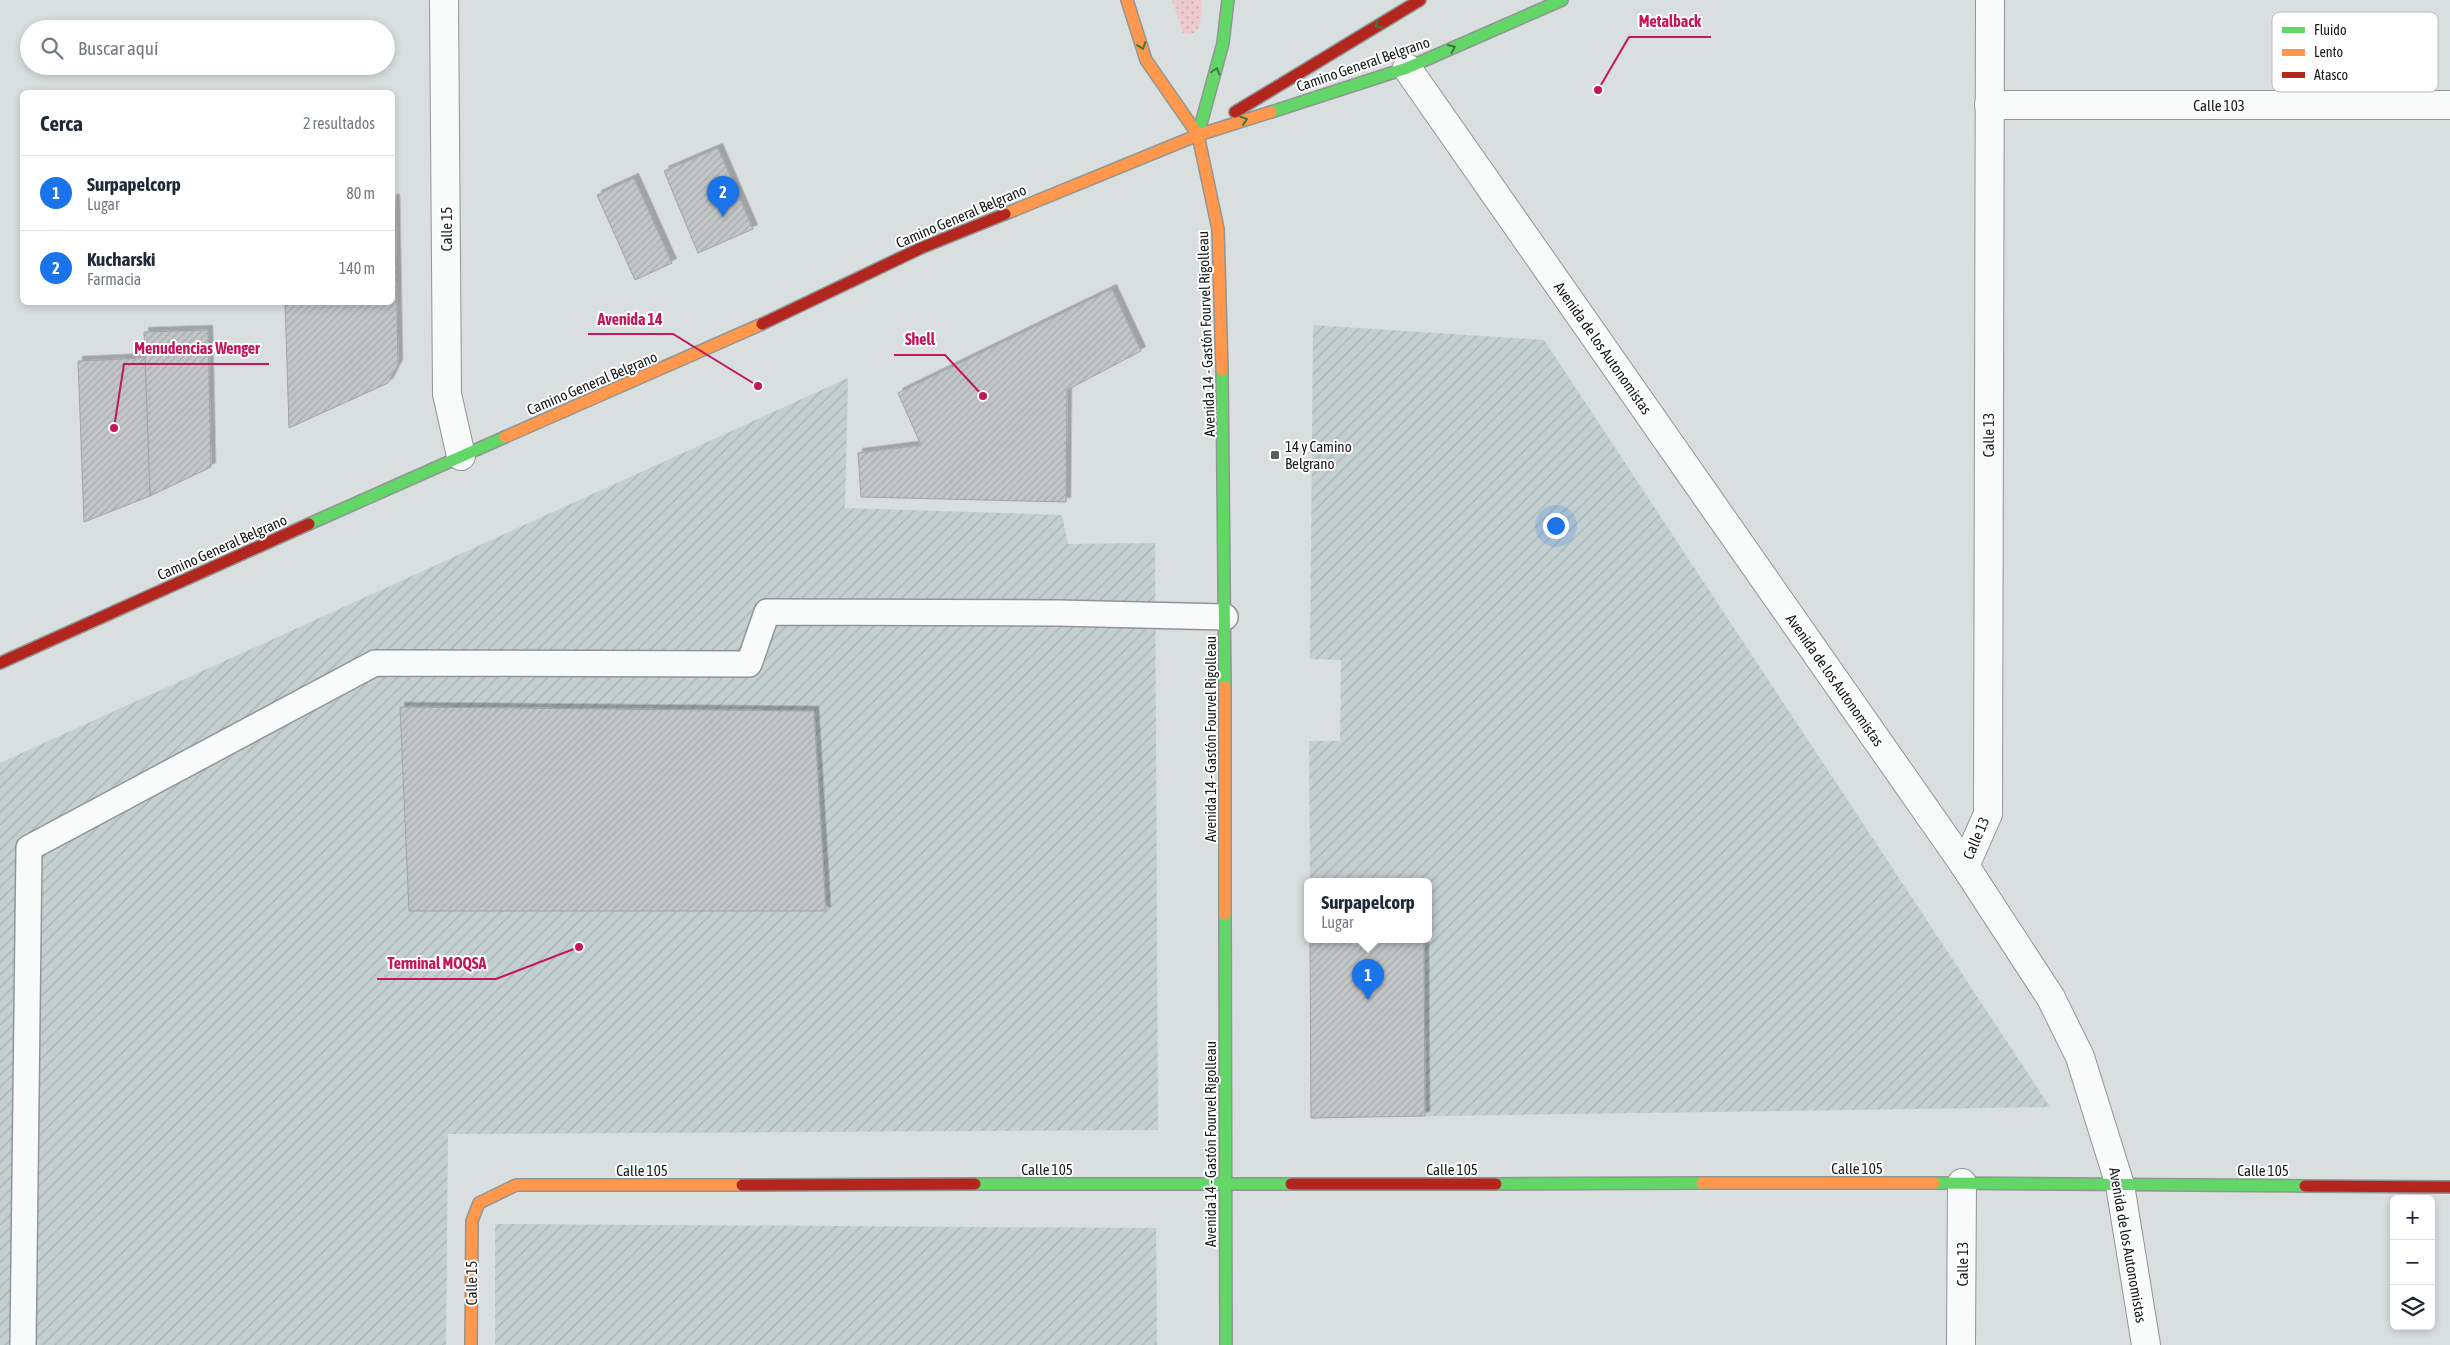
<!DOCTYPE html>
<html lang="es">
<head>
<meta charset="utf-8">
<style>
	:root { --surface:#fff; --page:#f2f2f3; --text:#1f2937; --muted:#747a83; --line:#e0e1e3; --accent:#1a73e8 }
	body { margin:0; font-family:"Asap Condensed",sans-serif; background:var(--page); color:var(--text) }
	.controls { position:absolute; right:15px; bottom:15px; display:grid; overflow:hidden; border-radius:8px; box-shadow:0 2px 8px #0003 }
	.controls button { width:45px; height:45px; display:grid; place-items:center; padding:0; border:0; border-bottom:1px solid var(--line); background:var(--surface); color:var(--text); font:25px sans-serif }
	.you { position:absolute; left:1555px; top:525px; width:18px; height:18px; margin:-12px; border:4px solid #fff; border-radius:50%; background:#1a73e8; box-shadow:0 0 0 8px #1a73e833 }
	.badge { display:grid; place-items:center; width:32px; height:32px; border-radius:50%; background:var(--accent); color:#fff; font-size:16px; font-weight:700 }
	.pin { position:absolute; translate:-50% -41px; filter:drop-shadow(0 1px 2px #0008) }
	.pin::after { content:''; position:absolute; top:26px; width:18px; height:15px; background:inherit; clip-path:polygon(0 0,100% 0,50% 100%) }
	.popup { position:absolute; left:1304px; top:878px; width:128px; height:65px; box-sizing:border-box; display:grid; place-content:center; border-radius:8px; background:var(--surface); filter:drop-shadow(0 1px 4px #0005); font-size:16px; white-space:nowrap; color:var(--muted) }
	.popup b { font-size:19px; color:var(--text) }
	.popup::after { content:''; position:absolute; left:50%; top:100%; margin-left:-10px; border:10px solid transparent; border-top-color:var(--surface) }
	.list { margin:0; padding:0; list-style:none }
	h2 { display:flex; justify-content:space-between; align-items:center; height:65px; margin:0; padding:0 20px; font-size:21px }
	h2 small { font-size:16px; font-weight:400; color:var(--muted) }
	.list li { display:grid; grid-template-columns:32px 1fr auto; gap:15px; align-items:center; box-sizing:border-box; height:75px; padding:0 20px; border-top:1px solid var(--line) }
	.list b { display:block; font-size:19px; white-space:nowrap }
	.list p { margin:0; font-size:16px; white-space:nowrap; color:var(--muted) }
	.list em { font-size:16px; font-style:normal; color:var(--muted) }
	.icon { flex:none; width:28px; height:28px; fill:none; stroke:currentColor; stroke-width:2; stroke-linecap:round; stroke-linejoin:round }
	.map { position:relative; flex:none; width:2450px; height:1345px; overflow:hidden }
	.search { position:absolute; background:var(--surface); box-shadow:0 2px 8px #0003; left:20px; top:20px; width:375px; height:55px; display:flex; align-items:center; gap:12px; box-sizing:border-box; padding:0 18px; border-radius:28px; color:var(--muted); font-size:19px }
	.panel { position:absolute; background:var(--surface); box-shadow:0 2px 8px #0003; left:20px; top:90px; width:375px; height:215px; border-radius:8px }
	.map>svg:first-child { display:block }
	.industrial { fill:url(#industrial-furrows) }
	.green { fill:url(#green-dots) }
	.building { fill:url(#building-hatch); stroke:#a0a4a4; filter:url(#shadow) }
	.lines { fill:none; stroke-linecap:round; stroke-linejoin:round }
	.lane-casing { stroke:#919595; stroke-width:28 }
	.street-casing { stroke:#919595; stroke-width:30 }
	.fast-casing { stroke:#919595; stroke-width:14 }
	.slow-casing { stroke:#919595; stroke-width:14 }
	.jam-casing { stroke:#919595; stroke-width:14 }
	.lane { stroke:#f9fafa; stroke-width:25 }
	.street { stroke:#f9fafa; stroke-width:28 }
	.fast { stroke:#63d668; stroke-width:11 }
	.slow { stroke:#ff974d; stroke-width:11 }
	.jam { stroke:#b3261e; stroke-width:11 }
	.oneway { stroke:#3c7840 }
	.poi-dot { fill:#5a5f5e; stroke:#fff; stroke-width:2 }
	.labels { text-anchor:middle; dominant-baseline:central; stroke-width:4; stroke-linejoin:round; paint-order:stroke }
	.street-label { font-size:15px; fill:#161a19; stroke:#fff }
	.poi-label { font-size:15px; fill:#161a19; stroke:#fff; text-anchor:start }
	.key { fill:#fff; stroke:#b9baba; stroke-width:1 }
	.key-label { font-size:14px; fill:#161a19 }
	.leader { fill:none; stroke:#c2185b; stroke-width:2 }
	.callout-dot { fill:#c2185b; stroke:#fff; stroke-width:2 }
	.callout-label { font-size:16px; text-anchor:middle; font-weight:bold; fill:#c2185b; stroke:#fff; stroke-width:4; stroke-linejoin:round; paint-order:stroke }
</style>
</head>
<body>
<div class="map">
<svg width="2450" height="1345" viewBox="0 0 2450 1345">
	<defs>
		<pattern id="industrial-furrows" width="10" height="10" patternUnits="userSpaceOnUse" patternTransform="scale(1.25)"><rect width="10" height="10" fill="#c4d0d0"/><path d="M-1 1l2-2M0 10L10 0M9 11l2-2" fill="none" stroke="#a8b2b2"/></pattern>
		<pattern id="green-dots" width="8" height="8" patternUnits="userSpaceOnUse" patternTransform="scale(1.25)"><rect width="8" height="8" fill="#eccacd"/><path d="M2 2h.1M6 6h.1" fill="none" stroke="#caadaf" stroke-width="1.8" stroke-linecap="round"/></pattern>
		<pattern id="building-hatch" width="6" height="6" patternUnits="userSpaceOnUse" patternTransform="scale(1.25)"><rect width="6" height="6" fill="#c2c6c6"/><path d="M-1 1l2-2M0 6l6-6M5 7l2-2" fill="none" stroke="#a6aaaa"/></pattern>
		<filter id="shadow"><feDropShadow dx="4.5" dy="-4.5" stdDeviation="0" flood-color="#0004"/></filter>
	</defs>
	<rect width="100%" height="100%" fill="#d9dede"/>
	<g class="industrial">
		<path d="M1313,325L1544,340L2050,1107L1311,1118L1310,939H1428V881H1310L1309,741H1340L1341,660L1310,659Z"/>
		<path d="M848,378L845,508L1062,515L1068,544L1155,543L1158,1130L448,1134L446,1345H0V763Z"/>
		<path d="M495,1224L1156,1228L1157,1345H495Z"/>
	</g>
	<path class="green" d="M1172,0H1201C1201,13 1204,39 1183,33Z"/>
	<g class="building">
		<path d="M718,148L753,229L698,253L664,171Z"/>
		<path d="M634,178L672,263L635,280L597,195Z"/>
		<path d="M392,199H395L398,364L388,383L289,428L285,302H392Z"/>
		<path d="M1112,289L1141,351L1067,390L1066,502L861,497L858,453L921,445L898,393Z"/>
		<path d="M208,330L211,467L150,496L144,332Z"/>
		<path d="M145,358L150,496L84,522L78,361Z"/>
		<path d="M400,707L814,711L826,911H409Z"/>
		<path d="M1310,939H1424L1425,1116L1311,1118Z"/>
	</g>
	<g class="lines">
		<g class="lane-casing">
			<path id="lane" d="M23,1345L29,848L375,663L749,664L767,612L1058,613L1225,617"/>
		</g>
		<g class="street-casing">
			<g id="street">
				<path d="M444,0L447,394L461,456"/>
				<path d="M1407,68L1965,866L2051,998L2080,1057L2120,1185L2146,1345"/>
				<path d="M1989,105H2450"/>
				<path d="M1965,866L1988,814L1990,0"/>
				<path d="M1961,1345L1962,1183"/>
			</g>
		</g>
		<g class="fast-casing">
			<g id="fast">
				<path d="M1271,112L1407,68L1562,0"/>
				<path d="M1198,135L1223,43L1228,0"/>
				<path d="M1222,370L1225,687"/>
				<path d="M309,524L505,437"/>
				<path d="M1225,914L1226,1345"/>
				<path d="M1934,1183L2305,1186"/>
				<path d="M975,1184H1291"/>
				<path d="M1496,1184L1702,1183"/>
			</g>
		</g>
		<g class="slow-casing">
			<g id="slow">
				<path d="M1127,0L1146,60L1198,135L1218,229L1222,370"/>
				<path d="M1005,214L1198,135L1271,112"/>
				<path d="M505,437L762,324"/>
				<path d="M1225,687V914"/>
				<path d="M1702,1183H1934"/>
				<path d="M471,1345L472,1221L479,1203L516,1185H742"/>
			</g>
		</g>
		<g class="jam-casing">
			<g id="jam">
				<path d="M1235,112L1420,0"/>
				<path d="M762,324L921,248L1005,214"/>
				<path d="M0,663L309,524"/>
				<path d="M1291,1184H1496"/>
				<path d="M742,1185L975,1184"/>
				<path d="M2305,1186L2450,1187"/>
			</g>
		</g>
		<use href="#lane" class="lane"/>
		<use href="#street" class="street"/>
		<use href="#fast" class="fast"/>
		<use href="#slow" class="slow"/>
		<use href="#jam" class="jam"/>
	</g>
	<defs><path id="oneway-chevron" d="M-2-3.5L2.5 0L-2 3.5" fill="none" stroke-width="1.6" stroke-linecap="round" stroke-linejoin="round" transform="scale(1.25)"/></defs>
	<g class="oneway">
		<use href="#oneway-chevron" transform="translate(1378 25) rotate(149)"/>
		<use href="#oneway-chevron" transform="translate(1142 46) rotate(71)"/>
		<use href="#oneway-chevron" transform="translate(1452 48) rotate(-24)"/>
		<use href="#oneway-chevron" transform="translate(1216 71) rotate(-74)"/>
		<use href="#oneway-chevron" transform="translate(1244 120) rotate(-18)"/>
	</g>
	<rect class="poi-dot" x="1270" y="450" width="10" height="10" rx="2.5"/>
	<g class="labels">
		<g class="street-label">
			<text transform="translate(1363 64) rotate(-19)">Camino General Belgrano</text>
			<text x="2219" y="105">Calle 103</text>
			<text transform="translate(961 216) rotate(-23)">Camino General Belgrano</text>
			<text transform="translate(446 229) rotate(-90)">Calle 15</text>
			<text transform="translate(1206 334) rotate(-92)">Avenida 14 - Gastón Fourvel Rigolleau</text>
			<text transform="translate(1603 348) rotate(55)">Avenida de los Autonomistas</text>
			<text transform="translate(592 383) rotate(-23)">Camino General Belgrano</text>
			<text transform="translate(1988 435) rotate(-90)">Calle 13</text>
			<text transform="translate(222 547) rotate(-24)">Camino General Belgrano</text>
			<text transform="translate(1835 680) rotate(55)">Avenida de los Autonomistas</text>
			<text transform="translate(1210 739) rotate(-90)">Avenida 14 - Gastón Fourvel Rigolleau</text>
			<text transform="translate(1976 838) rotate(-67)">Calle 13</text>
			<text transform="translate(1210 1144) rotate(-90)">Avenida 14 - Gastón Fourvel Rigolleau</text>
			<text x="1857" y="1168">Calle 105</text>
			<text x="1047" y="1169">Calle 105</text>
			<text x="1452" y="1169">Calle 105</text>
			<text x="642" y="1170">Calle 105</text>
			<text x="2263" y="1170">Calle 105</text>
			<text transform="translate(2128 1245) rotate(80)">Avenida de los Autonomistas</text>
			<text transform="translate(1962 1264) rotate(-90)">Calle 13</text>
			<text transform="translate(471 1283) rotate(-90)">Calle 15</text>
		</g>
		<g class="poi-label">
			<text x="1285" y="446">14 y Camino<tspan x="1285" dy="17">Belgrano</tspan></text>
		</g>
	</g>
	<rect x="2272" y="12" width="166" height="80" rx="8" class="key"/>
	<rect x="2282" y="27" width="23" height="6" fill="#63d668"/>
	<rect x="2282" y="49" width="23" height="7" fill="#ff974d"/>
	<rect x="2282" y="72" width="23" height="6" fill="#b3261e"/>
	<g class="key-label">
		<text x="2314" y="35">Fluido</text>
		<text x="2314" y="57">Lento</text>
		<text x="2314" y="80">Atasco</text>
	</g>
	<path class="leader" d="M1598 90L1629 37H1711M758 386L673 334H588M983 396L945 355H894M114 428L124 364H269M579 947L496 979H377"/>
	<g class="callout-dot">
		<circle cx="1598" cy="90" r="5"/>
		<circle cx="758" cy="386" r="5"/>
		<circle cx="983" cy="396" r="5"/>
		<circle cx="114" cy="428" r="5"/>
		<circle cx="579" cy="947" r="5"/>
	</g>
	<g class="callout-label">
		<text x="1670" y="27">Metalback</text>
		<text x="630" y="325">Avenida 14</text>
		<text x="920" y="345">Shell</text>
		<text x="197" y="354">Menudencias Wenger</text>
		<text x="437" y="969">Terminal MOQSA</text>
	</g>
</svg>
<div class="controls">
<button>+</button>
<button>−</button>
<button><svg class="icon" aria-label="layers" viewBox="0 0 24 24"><path d="M12 4l9 5-9 5-9-5zM3 14l9 5 9-5"/></svg></button>
</div>
<div class="you"></div>
<div class="pin badge" style="left:1368px;top:1000px">1</div>
<div class="popup"><b>Surpapelcorp</b>Lugar</div>
<div class="pin badge" style="left:723px;top:217px">2</div>
<div class="search"><svg class="icon" aria-label="search" viewBox="0 0 24 24"><circle cx="10" cy="10" r="6"/><path d="M15 15l6 6"/></svg>Buscar aquí</div>
<section class="panel">
<h2>Cerca<small>2 resultados</small></h2>
<ul class="list">
<li><span class="badge">1</span><div><b>Surpapelcorp</b><p>Lugar</p></div><em>80 m</em></li>
<li><span class="badge">2</span><div><b>Kucharski</b><p>Farmacia</p></div><em>140 m</em></li>
</ul>
</section>
</div>
</body>
</html>
